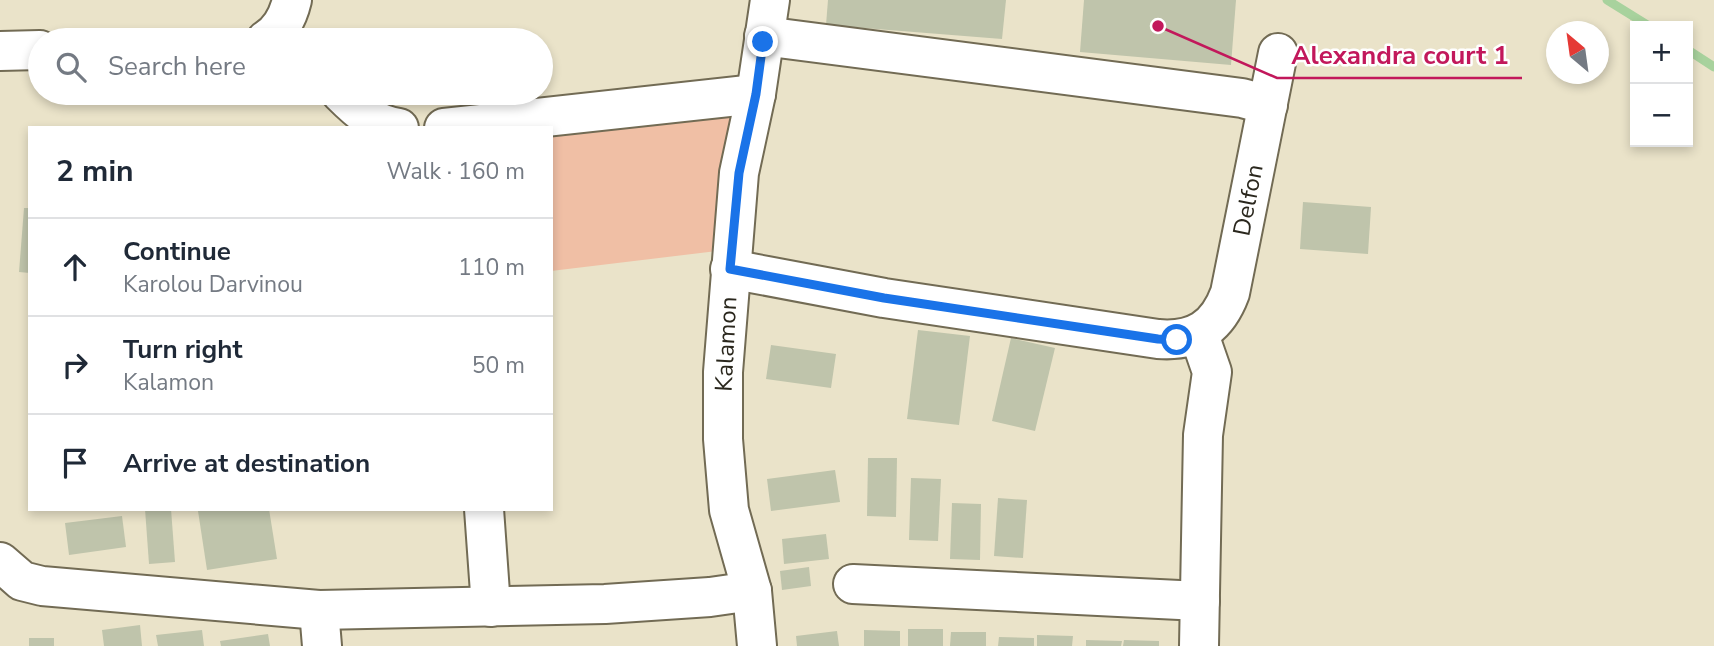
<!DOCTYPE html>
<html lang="en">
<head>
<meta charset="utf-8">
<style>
	:root { --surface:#fff; --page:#f6f6f7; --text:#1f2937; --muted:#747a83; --line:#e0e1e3 }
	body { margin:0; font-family:"Nunito Sans",sans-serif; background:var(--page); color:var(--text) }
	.controls { position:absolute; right:21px; top:21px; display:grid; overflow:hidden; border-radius:0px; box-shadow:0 4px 10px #0003 }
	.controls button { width:63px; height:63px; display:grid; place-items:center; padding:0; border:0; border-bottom:2px solid var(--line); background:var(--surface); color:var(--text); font:35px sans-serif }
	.compass { position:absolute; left:1546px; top:21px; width:63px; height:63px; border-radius:50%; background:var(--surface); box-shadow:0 4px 10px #0003; rotate:331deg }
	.stop { position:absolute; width:21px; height:21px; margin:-16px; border:5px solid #1a73e8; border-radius:50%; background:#fff }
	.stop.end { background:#1a73e8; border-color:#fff; box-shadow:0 2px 7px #0008 }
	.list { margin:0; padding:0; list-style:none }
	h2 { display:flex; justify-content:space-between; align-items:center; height:91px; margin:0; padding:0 28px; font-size:30px }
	h2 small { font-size:23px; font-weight:400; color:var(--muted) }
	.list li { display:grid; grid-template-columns:46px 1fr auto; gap:21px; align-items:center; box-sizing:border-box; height:98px; padding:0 28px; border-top:2px solid var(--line) }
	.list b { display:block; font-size:26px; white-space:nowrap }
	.list p { margin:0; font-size:23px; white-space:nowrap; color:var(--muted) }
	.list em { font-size:23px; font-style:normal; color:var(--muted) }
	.icon { flex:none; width:38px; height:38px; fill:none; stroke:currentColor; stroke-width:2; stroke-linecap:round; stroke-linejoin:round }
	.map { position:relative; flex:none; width:1714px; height:646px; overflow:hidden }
	.search { position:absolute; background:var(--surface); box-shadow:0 4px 10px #0003; left:28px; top:28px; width:525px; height:77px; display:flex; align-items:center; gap:18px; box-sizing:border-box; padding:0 24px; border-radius:38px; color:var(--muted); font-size:26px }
	.panel { position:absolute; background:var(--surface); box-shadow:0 4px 10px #0003; left:28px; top:126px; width:525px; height:385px; border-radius:0px }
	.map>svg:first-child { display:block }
	.green { fill:#f0bfa5 }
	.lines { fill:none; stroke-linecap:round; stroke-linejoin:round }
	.stream { stroke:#a8d29d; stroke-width:9 }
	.building { fill:#bfc4ab }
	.minor-casing { stroke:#726b54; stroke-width:42 }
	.minor { stroke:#fff; stroke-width:38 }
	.route { stroke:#1a73e8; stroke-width:9 }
	.labels { text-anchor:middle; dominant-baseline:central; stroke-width:5; stroke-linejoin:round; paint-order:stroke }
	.street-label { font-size:24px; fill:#2a271d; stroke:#fff }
	.leader { fill:none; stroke:#c2185b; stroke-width:2.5 }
	.callout-dot { fill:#c2185b; stroke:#fff; stroke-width:2.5 }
	.callout-label { font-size:26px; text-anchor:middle; font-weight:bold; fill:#c2185b; stroke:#fff; stroke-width:5; stroke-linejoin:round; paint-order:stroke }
</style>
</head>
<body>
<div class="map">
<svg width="1714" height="646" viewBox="0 0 1714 646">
	<rect width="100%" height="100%" fill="#eae3c9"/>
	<path class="green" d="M737,116L717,251L551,271V135Z"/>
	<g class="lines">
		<g class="stream">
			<path d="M1607,0L1649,26"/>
			<path d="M1688,50L1714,67"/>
		</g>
	</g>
	<g class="building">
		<path d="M828,0H1006L1002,39L826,25Z"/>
		<path d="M1084,0H1236L1231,65L1080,52Z"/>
		<path d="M1303,202L1371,207L1368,254L1300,249Z"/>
		<path d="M24,208H30V273L19,272Z"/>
		<path d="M918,330L970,336L959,425L907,419Z"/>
		<path d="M1011,338L1055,348L1035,431L992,421Z"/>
		<path d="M771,345L836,354L831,388L766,379Z"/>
		<path d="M868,458H897L896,517L867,516Z"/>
		<path d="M835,470L840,502L771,511L767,479Z"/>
		<path d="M911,478L941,479L938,541L909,540Z"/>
		<path d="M998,498L1027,500L1023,558L994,556Z"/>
		<path d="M952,503L981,504L980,560L950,559Z"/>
		<path d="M145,509H171L175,562L149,564Z"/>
		<path d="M208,509H269L277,559L207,570L198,511Z"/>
		<path d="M122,516L126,547L69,555L65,523Z"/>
		<path d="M826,534L829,559L784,564L782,539Z"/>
		<path d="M809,567L811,586L782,590L780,571Z"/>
		<path d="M140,625L142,646H104L102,630Z"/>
		<rect x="908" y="629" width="35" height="17"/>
		<path d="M202,630L204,646H158L156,635Z"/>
		<path d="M864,630L900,631V646H864Z"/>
		<path d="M837,631L839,646H797L796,636Z"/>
		<path d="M951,632H986V646H950Z"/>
		<path d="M268,634L270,646H221L220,641Z"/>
		<path d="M1037,635L1073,636L1072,646H1037Z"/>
		<path d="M999,637L1034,638V646H998Z"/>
		<rect x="29" y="638" width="25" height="8"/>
		<path d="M1086,640L1122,641L1121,646H1086Z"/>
		<path d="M1124,640L1159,641V646H1123Z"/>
	</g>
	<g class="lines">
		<g class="minor-casing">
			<g id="minor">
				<path d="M764,36L1242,98L1268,105"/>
				<path d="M266,40C281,31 288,17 292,0"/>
				<path d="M0,51L40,50"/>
				<path d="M341,93C359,111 373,124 399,128"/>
				<path d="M444,128L756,94"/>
				<path d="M730,269L884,298L1158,339C1195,342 1217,328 1230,293L1278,53"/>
				<path d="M1195,335L1203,346L1212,372L1203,435L1199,646"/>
				<path d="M484,509L491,607"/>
				<path d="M0,562L22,581L42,586L319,610L605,604L710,597L752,591"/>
				<path d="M853,584L1200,601"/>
				<path d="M319,610L322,646"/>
				<path d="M757,646L752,591L729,510L723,439V372L739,173L756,94L770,0"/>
			</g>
		</g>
		<use href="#minor" class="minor"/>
	</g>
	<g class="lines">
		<path class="route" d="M763,42L756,94L739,173L730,269L884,298L1158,339L1177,340"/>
	</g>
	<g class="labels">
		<g class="street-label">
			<text transform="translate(1248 200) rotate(-79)">Delfon</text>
			<text transform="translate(726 344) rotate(-87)">Kalamon</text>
		</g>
	</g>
	<path class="leader" d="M1158 26L1277 78H1522"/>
	<circle class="callout-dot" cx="1158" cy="26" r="7"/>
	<g class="callout-label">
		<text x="1400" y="64">Alexandra court 1</text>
	</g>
</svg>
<div class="controls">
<button>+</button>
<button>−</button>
</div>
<svg class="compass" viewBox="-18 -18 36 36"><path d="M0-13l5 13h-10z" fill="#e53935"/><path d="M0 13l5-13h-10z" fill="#747a83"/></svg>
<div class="stop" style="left:1177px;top:340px"></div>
<div class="stop end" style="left:763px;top:42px"></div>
<div class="search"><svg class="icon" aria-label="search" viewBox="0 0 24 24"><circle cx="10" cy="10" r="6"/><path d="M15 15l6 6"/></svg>Search here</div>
<section class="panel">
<h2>2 min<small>Walk · 160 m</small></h2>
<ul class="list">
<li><svg class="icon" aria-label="ahead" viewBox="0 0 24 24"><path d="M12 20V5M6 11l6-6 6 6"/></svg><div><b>Continue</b><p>Karolou Darvinou</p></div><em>110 m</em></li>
<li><svg class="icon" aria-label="right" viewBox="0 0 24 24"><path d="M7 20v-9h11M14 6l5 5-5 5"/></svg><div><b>Turn right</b><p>Kalamon</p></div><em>50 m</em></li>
<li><svg class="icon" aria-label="arrive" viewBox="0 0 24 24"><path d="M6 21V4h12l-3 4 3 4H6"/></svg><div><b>Arrive at destination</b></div></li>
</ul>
</section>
</div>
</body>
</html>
